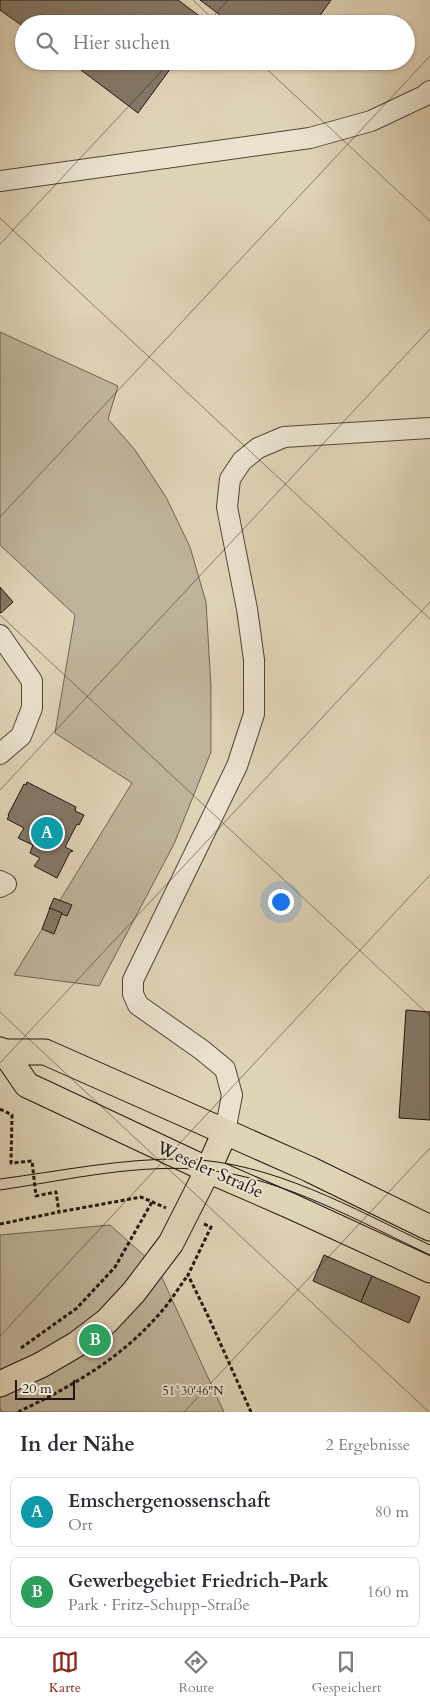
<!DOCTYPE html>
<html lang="de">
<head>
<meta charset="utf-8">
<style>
	:root { --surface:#fff; --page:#f2f2f3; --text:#2b2b33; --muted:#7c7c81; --line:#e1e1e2; --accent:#8f2418 }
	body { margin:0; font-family:Cardo,serif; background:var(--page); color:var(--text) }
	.scale { position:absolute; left:15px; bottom:12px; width:60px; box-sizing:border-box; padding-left:5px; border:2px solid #201510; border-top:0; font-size:14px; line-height:18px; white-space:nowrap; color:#201510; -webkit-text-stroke:4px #ebe3d0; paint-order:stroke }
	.you { position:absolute; left:280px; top:901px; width:18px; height:18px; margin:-12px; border:4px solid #fff; border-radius:50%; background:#1a73e8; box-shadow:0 0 0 8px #1a73e833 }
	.badge { display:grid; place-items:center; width:32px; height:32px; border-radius:50%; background:var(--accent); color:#fff; font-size:16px; font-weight:700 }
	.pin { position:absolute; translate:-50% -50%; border:2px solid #fff; box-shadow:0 1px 5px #0006 }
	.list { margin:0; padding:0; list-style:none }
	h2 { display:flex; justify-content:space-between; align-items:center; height:65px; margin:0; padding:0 20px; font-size:21px }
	h2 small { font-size:16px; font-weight:400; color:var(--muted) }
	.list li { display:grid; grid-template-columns:32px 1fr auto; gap:15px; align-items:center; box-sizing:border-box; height:70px; margin:0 10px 10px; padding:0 10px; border:1px solid var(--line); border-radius:8px }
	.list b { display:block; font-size:19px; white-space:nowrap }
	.list p { margin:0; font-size:16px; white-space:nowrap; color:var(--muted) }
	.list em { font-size:16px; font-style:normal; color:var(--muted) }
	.icon { flex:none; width:28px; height:28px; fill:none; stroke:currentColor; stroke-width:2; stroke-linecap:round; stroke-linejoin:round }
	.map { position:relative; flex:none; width:430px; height:1412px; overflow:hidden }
	.search { position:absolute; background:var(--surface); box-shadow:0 1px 4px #0004; left:15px; right:15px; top:15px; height:55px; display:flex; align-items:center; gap:12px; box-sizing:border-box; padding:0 18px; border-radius:28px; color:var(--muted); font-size:19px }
	.sheet { height:225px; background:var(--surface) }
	nav { display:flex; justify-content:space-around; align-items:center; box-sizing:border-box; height:70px; border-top:1px solid var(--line); background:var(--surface); font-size:14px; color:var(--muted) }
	nav a { display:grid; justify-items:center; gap:2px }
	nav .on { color:var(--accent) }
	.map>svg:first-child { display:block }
	.green { fill:#bfb49b; stroke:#706456 }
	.building { fill:#847867; stroke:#201510 }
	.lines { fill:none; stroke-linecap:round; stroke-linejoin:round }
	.minor-casing { stroke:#50453a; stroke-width:22 }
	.major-casing { stroke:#201510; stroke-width:27 }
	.path { stroke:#201510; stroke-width:3; stroke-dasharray:4 2.5; stroke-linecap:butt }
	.minor { stroke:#ebe3d0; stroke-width:20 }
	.major { stroke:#e0d4b7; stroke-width:25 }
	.tram { stroke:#201510; stroke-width:1 }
	.ticks { fill:none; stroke:#201510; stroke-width:1; stroke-opacity:0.45 }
	.labels { text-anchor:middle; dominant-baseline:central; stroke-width:4; stroke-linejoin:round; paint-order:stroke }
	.street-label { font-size:18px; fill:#201510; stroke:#ebe3d0 }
	.ticks-label { font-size:12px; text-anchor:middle; fill:#201510; stroke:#ebe3d0; stroke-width:4; stroke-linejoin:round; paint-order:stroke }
</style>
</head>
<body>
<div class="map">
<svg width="430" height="1412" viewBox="0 0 430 1412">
	<rect width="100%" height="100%" fill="#e0d4b7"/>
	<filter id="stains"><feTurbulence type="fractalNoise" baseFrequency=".004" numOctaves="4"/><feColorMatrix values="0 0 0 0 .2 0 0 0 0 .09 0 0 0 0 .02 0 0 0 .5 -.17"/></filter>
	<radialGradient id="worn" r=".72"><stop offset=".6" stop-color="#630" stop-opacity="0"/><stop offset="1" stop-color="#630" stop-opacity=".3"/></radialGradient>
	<g class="green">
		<path d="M0,332L118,386L108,419L135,450L166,497L190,547L206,602L211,687V752L174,844L99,986L14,975L132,783L55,733L75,615L0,545Z"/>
		<path d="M110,1225L157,1267L224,1412H0V1235Z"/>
	</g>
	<g class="building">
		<path d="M0,0H178L206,21L204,24H24V27L0,10Z"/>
		<path d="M200,0H331L314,24H232Z"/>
		<path d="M69,61H176L138,113Z"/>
		<path d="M0,587L13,602L1,613L0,612Z"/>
		<path d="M27,782L76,807L75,811L84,815L79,825L77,824L65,847L73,851L70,852L57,878L34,866L40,858L30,853L33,845L18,838L24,828L7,819L9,816L8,815L24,784L26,785Z"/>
		<path d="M54,898L72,905L67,916L49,909Z"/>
		<path d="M50,908L62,913L54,934L42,929Z"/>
		<path d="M406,1010L430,1012V1120L399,1118Z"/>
		<path d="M324,1255L372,1276L361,1302L313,1281Z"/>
		<path d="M372,1276L420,1297L409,1323L361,1302Z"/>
	</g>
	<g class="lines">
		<g class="minor-casing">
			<g id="minor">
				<path d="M0,181L310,138L371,121L424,96L430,91"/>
				<path d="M0,635L32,681V708L21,736L0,754"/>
				<path d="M0,881L6,884L0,887"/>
				<path d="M225,1132L232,1095L225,1069L202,1050L138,1005L133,994V980L237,766L254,714V660L247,609L227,507L230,479L242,461L258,448L284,437L430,428"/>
			</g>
		</g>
		<g class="major-casing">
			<g id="major">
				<path d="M0,1050L4,1052L27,1085L208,1170L293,1207L430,1270"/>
				<path d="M4,1052H45L309,1169L430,1228"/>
				<path d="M0,1384L41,1365L77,1344L107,1321L134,1292L171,1243L208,1170L225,1132"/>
			</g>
		</g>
		<g class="path">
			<path d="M0,1109L12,1115L11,1163L32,1161L36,1196L56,1192L59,1212L141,1197L166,1208"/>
			<path d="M0,1224L59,1212"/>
			<path d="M204,1224L211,1227L188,1275L209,1318L251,1412"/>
			<path d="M21,1348L77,1308L115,1267L152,1202"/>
			<path d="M18,1412C71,1387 122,1358 161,1312C171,1301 179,1287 188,1275"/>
		</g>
		<use href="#minor" class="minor"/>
		<use href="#major" class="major"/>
		<g class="tram">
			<path d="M0,1179C61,1171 123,1158 185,1159C273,1162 352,1208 430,1245"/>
			<path d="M0,1190C68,1180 138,1163 207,1170C283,1178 362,1223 430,1255"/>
		</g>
	</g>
	<path class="ticks" d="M193,0L218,24M206,24L228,0M258,61L430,221M0,218L430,619M0,244L171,61M0,517L430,56M0,615L430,1016M0,790L430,329M0,1012L429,1412M0,1063L430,602M0,1336L430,875M0,1409L3,1412M184,1412L430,1148"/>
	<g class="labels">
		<g class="street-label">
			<text transform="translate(210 1170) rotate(24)">Weseler Straße</text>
		</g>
	</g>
	<g class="ticks-label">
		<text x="193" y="1395">51°30'46"N</text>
	</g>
	<rect width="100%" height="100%" filter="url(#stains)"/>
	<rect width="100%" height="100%" fill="url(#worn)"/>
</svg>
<div class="scale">20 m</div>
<div class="you"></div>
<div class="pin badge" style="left:47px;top:833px;background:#0f9aa8">A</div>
<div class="pin badge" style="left:95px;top:1340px;background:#2e9e5b">B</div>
<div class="search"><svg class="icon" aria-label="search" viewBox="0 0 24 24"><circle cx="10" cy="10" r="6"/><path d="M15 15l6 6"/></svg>Hier suchen</div>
</div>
<section class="sheet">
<h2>In der Nähe<small>2 Ergebnisse</small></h2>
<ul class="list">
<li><span class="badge" style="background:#0f9aa8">A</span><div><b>Emschergenossenschaft</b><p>Ort</p></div><em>80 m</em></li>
<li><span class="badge" style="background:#2e9e5b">B</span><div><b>Gewerbegebiet Friedrich-Park</b><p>Park · Fritz-Schupp-Straße</p></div><em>160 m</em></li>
</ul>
</section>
<nav>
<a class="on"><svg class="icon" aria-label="map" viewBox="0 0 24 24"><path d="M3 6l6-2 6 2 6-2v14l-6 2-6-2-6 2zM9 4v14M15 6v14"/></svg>Karte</a>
<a><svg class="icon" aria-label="directions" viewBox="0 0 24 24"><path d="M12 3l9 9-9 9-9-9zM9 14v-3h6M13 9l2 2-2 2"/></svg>Route</a>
<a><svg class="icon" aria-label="saved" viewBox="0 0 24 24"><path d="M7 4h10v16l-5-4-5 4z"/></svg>Gespeichert</a>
</nav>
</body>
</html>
